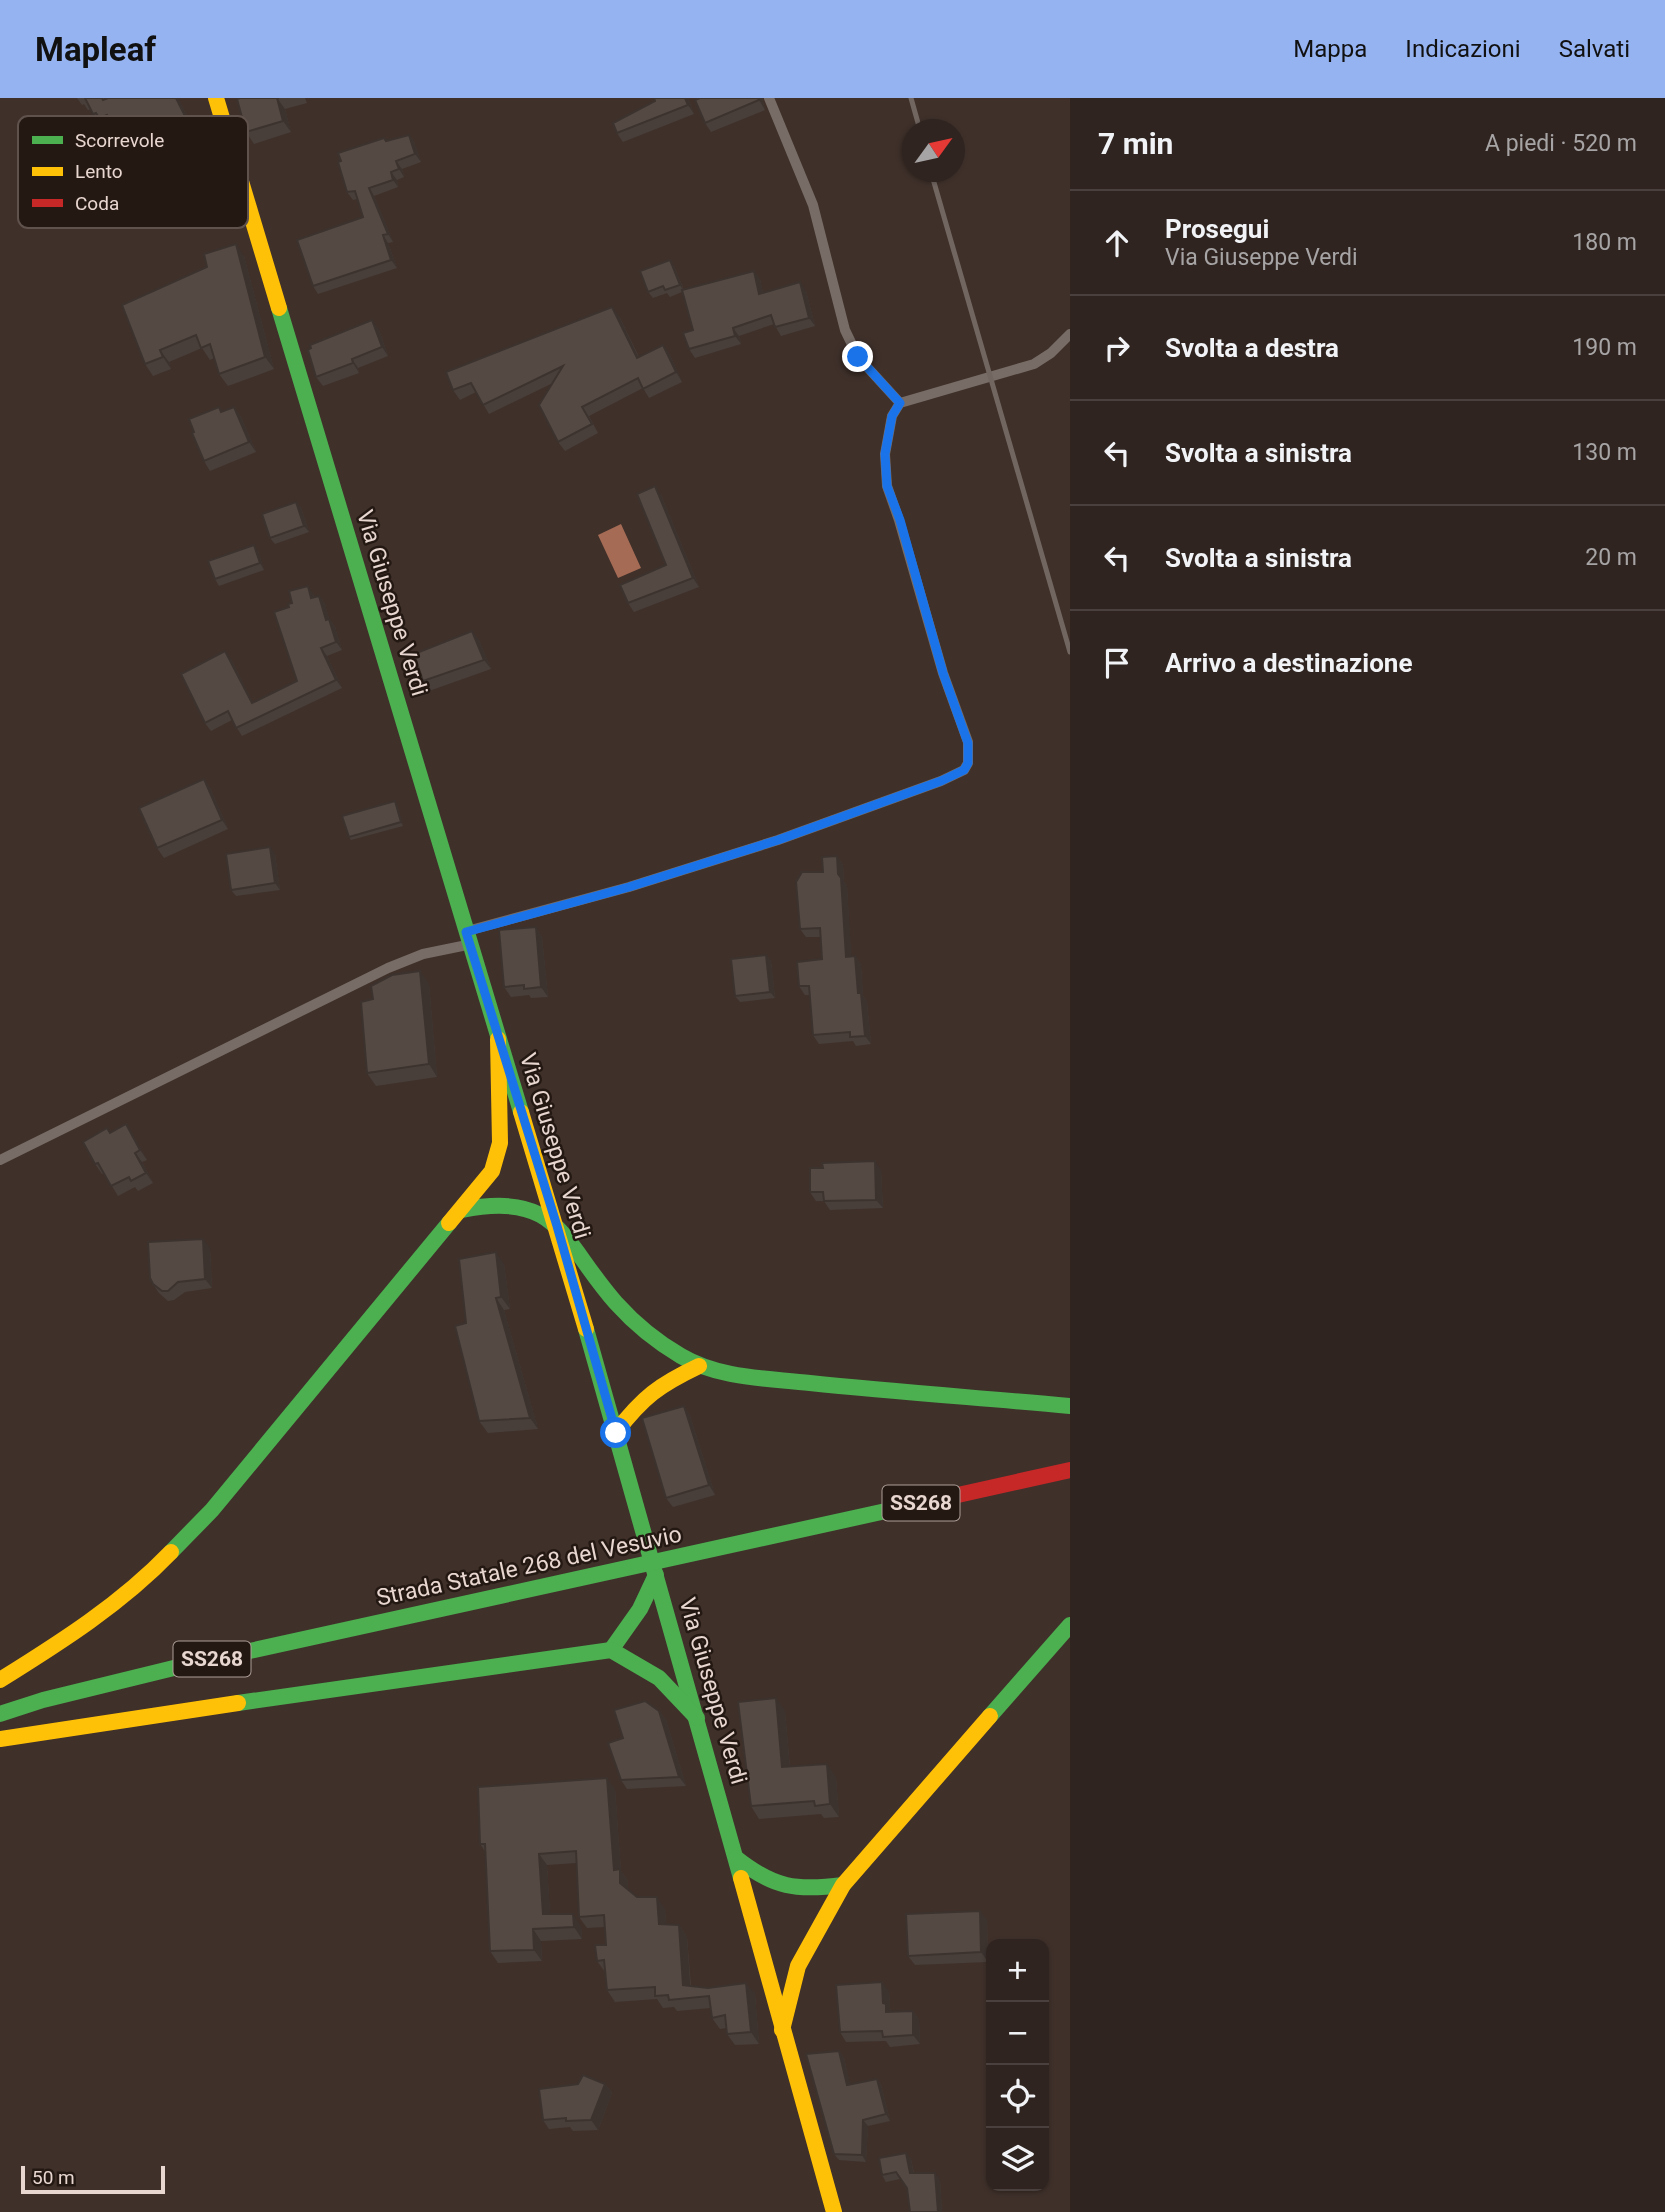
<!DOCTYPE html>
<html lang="it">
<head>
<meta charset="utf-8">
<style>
	:root { --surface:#2f2420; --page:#3b302d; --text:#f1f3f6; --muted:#a7a4a5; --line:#4a413e; --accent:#95b2f1 }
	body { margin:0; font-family:Roboto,sans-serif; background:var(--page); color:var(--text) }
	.controls { position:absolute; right:21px; bottom:21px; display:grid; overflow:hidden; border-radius:14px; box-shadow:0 2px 5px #0004 }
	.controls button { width:63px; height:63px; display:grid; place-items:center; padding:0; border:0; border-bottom:2px solid var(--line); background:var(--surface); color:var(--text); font:35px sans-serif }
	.compass { position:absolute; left:902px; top:21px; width:63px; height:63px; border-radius:50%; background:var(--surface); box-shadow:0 2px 5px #0004; rotate:57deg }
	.scale { position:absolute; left:21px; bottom:18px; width:144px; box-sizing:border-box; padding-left:7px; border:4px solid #e8d6d0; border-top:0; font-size:19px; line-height:24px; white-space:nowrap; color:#e8d6d0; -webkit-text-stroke:5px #241813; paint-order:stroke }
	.stop { position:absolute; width:21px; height:21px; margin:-16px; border:5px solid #1a73e8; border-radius:50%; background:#fff }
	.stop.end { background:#1a73e8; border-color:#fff; box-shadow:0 2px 7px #0008 }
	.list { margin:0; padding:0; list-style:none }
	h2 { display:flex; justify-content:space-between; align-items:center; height:91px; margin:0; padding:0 28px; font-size:30px }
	h2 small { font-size:23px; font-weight:400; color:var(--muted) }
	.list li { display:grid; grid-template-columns:46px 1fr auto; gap:21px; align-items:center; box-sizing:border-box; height:105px; padding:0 28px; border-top:2px solid var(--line) }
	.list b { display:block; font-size:26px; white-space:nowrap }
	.list p { margin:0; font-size:23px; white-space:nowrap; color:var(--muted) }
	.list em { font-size:23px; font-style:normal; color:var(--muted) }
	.icon { flex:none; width:38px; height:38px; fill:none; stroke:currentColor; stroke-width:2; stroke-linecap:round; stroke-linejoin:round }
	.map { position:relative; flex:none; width:1070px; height:2114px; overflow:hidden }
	header { display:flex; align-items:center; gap:42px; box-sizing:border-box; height:98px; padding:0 35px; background:var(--accent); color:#111 }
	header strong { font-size:33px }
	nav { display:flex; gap:38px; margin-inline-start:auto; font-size:24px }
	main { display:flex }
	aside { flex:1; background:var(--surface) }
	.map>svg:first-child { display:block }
	.water { fill:#a56b54 }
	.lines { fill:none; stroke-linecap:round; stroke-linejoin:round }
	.lane { stroke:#776c66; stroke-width:10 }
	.fast { stroke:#4caf50; stroke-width:16 }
	.slow { stroke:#ffc107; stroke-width:16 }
	.jam { stroke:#c62828; stroke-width:16 }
	.rail { stroke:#726661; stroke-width:5 }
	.wall { fill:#493f3a }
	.shaded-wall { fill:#3c332f }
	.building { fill:#554943; stroke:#3c332f; stroke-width:2 }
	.route { stroke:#1a73e8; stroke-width:9 }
	.labels { text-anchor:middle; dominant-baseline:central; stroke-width:5; stroke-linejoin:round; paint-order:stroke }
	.shield { fill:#241813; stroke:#ad9d97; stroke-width:2 }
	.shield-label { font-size:21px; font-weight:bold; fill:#e8d6d0 }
	.street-label { font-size:23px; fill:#e8d6d0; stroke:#241813 }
	.key { fill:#241813; stroke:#5f514c; stroke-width:2 }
	.key-label { font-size:19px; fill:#e8d6d0 }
</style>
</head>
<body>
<header>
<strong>Mapleaf</strong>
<nav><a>Mappa</a><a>Indicazioni</a><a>Salvati</a></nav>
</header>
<main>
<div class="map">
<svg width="1070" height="2114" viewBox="0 0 1070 2114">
	<rect width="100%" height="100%" fill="#3f302a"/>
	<path class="water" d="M621,426L641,470L618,480L598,437Z"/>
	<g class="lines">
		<g class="lane">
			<path d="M769,0L813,107L845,232L858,259L900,305"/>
			<path d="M467,833L629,789L778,742L941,683L964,672L968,665V644L943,575L899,422L887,388L885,356L892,318L900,305L1034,266L1051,255L1070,236"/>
			<path d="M0,1062L388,870L423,856L467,847"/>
		</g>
		<g class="fast">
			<path d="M279,210L521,1014"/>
			<path d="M462,1112C560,1092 562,1144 616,1205C634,1225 657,1244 681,1258C720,1281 767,1280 810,1285C897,1294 983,1300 1070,1308"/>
			<path d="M586,1231L741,1780"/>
			<path d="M171,1454L212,1412L449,1125"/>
			<path d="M611,1552L640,1511L656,1477"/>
			<path d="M238,1605L611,1552L659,1580L697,1620"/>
			<path d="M0,1616L43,1602L186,1567L904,1409"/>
			<path d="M990,1618L1070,1527"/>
			<path d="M736,1760C774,1790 796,1793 843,1787"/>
		</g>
		<g class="slow">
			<path d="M216,0L279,210"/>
			<path d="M521,1014L586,1231"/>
			<path d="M449,1125L492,1073L500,1045L498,941"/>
			<path d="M616,1334C643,1299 659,1287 699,1268"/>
			<path d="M0,1582C61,1544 121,1506 171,1454"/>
			<path d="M0,1641L238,1605"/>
			<path d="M741,1780L834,2114"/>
			<path d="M782,1932L798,1868L843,1787L990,1618"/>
		</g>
		<path class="jam" d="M904,1409L1070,1372"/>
		<g class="rail">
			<path d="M911,0L920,32"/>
			<path d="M931,74L1070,554"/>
		</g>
	</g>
	<g class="wall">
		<path d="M77,0H104L105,2L108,0H178L193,31L131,63L123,52L112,29L106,31L102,26L101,27L91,11L88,12L84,6L82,7Z"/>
		<path d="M240,0H305L307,5L285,11L291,34L254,46L246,34Z"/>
		<path d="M654,0H688L694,16L623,44L617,35L655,3Z"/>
		<path d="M762,0L765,12L711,34L705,25Z"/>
		<path d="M409,37L414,44L421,64L402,71L404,79L397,82L398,89L374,98L393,144L388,145L397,170L318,196L313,188L363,119L357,101L353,102L347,94L386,43Z"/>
		<path d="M244,158L274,271L228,288L219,276L214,260L210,262L202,250L169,264L171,271L153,278L145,266Z"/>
		<path d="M674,168L684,192L760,181L763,195L806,193L815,228L781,238L774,226L739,238L741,246L695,260L689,251L693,232L682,194L670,199L667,195L653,200L648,194Z"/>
		<path d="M619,218L639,259L663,247L670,257L682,284L649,300L643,290L589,318L598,335L565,353L558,344L553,285L489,316L476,294L460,302L453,292Z"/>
		<path d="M379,232L388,258L358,270L359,275L323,288L316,279Z"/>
		<path d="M234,309L241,319L256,354L210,373L204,363L222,314Z"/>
		<path d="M661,397L699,489L634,514L628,505L666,467Z"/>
		<path d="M296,404L301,410L309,434L275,446L270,440Z"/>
		<path d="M258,453L264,472L219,488L215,481Z"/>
		<path d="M313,496L314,499L319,498L325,506L329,521L335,529L342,552L327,558L342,590L242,638L232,622L211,633L205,625L231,561L253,605L297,583L289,509Z"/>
		<path d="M479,542L491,571L429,593L423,583Z"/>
		<path d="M204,681L210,690L228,731L164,760L157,750Z"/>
		<path d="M397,706L403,728L351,742L349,739Z"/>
		<path d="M275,756L280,792L236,798L231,792Z"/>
		<path d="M837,758L843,767L844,784L847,788L851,859L855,858L861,867L863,898L867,904L871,946L856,948L853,943L819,946L813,937L810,897H805L799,888L822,861L820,839H806L800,831Z"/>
		<path d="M536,829L542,839L548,899L531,900L529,897L511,899L504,889Z"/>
		<path d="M766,857L771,863L775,900L740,904L735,898Z"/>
		<path d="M429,886L437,979L376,988L367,975L373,901Z"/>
		<path d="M110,1035L132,1036L147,1062L142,1064L153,1085L138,1093L135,1089L118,1098L104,1075L102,1076L95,1066Z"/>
		<path d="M881,1072L883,1110L830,1112L824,1103H816L810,1094Z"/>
		<path d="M210,1150L212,1190L185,1194L174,1202L168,1203L159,1195L153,1186Z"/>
		<path d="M504,1166L510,1211L504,1212L538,1331L488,1335L479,1323L466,1225Z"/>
		<path d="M684,1308L690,1318L715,1397L673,1409L666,1400Z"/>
		<path d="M659,1613L666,1622L686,1688L627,1691L621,1682L623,1640Z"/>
		<path d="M785,1613L790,1669L836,1679L839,1719L824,1720L821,1716L759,1721L751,1708Z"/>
		<path d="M615,1691L621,1773L628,1783V1792L637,1799L665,1811L666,1826L679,1827L687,1839L691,1888L755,1896L759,1946L735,1947L727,1936L726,1930L720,1931L712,1920L711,1910L677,1913L674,1909L663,1910L657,1901L615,1904L607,1892L605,1874L597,1863L606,1847L605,1829L587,1830L579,1819L576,1765L547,1767L550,1816L581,1828L582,1841L541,1843L542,1863L498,1865L490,1853L485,1753L480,1746Z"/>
		<path d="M987,1822L988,1864L915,1867L908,1858Z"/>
		<path d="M889,1893L890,1911L892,1914L913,1913L919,1922L920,1946L890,1949L886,1943L846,1944L840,1934Z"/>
		<path d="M839,1953L844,1960L850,1987L877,1981L881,1987L890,2023L868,2028L866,2064L839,2062L834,2056Z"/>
		<path d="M605,1986L612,1995L598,2032L573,2033L570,2029L549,2031L543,2022Z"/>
		<path d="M906,2055L911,2061L914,2075L940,2081L942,2114H910L907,2091L900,2081L886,2084L882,2077Z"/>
	</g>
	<g class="shaded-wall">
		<path d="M176,0H178L193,31L186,20Z"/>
		<path d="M277,0L285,11L291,34L283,23Z"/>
		<path d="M685,0H688L694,16L688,7Z"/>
		<path d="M758,0H762L765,12L759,2Z"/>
		<path d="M409,37L414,44L421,64L415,56Z"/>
		<path d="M396,63L402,71L404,79L399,71Z"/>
		<path d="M391,74L397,82L398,89L393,82Z"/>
		<path d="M369,90L374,98L393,144L388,136Z"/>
		<path d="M383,137L388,145L397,170L391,162Z"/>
		<path d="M236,146L244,158L274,271L265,259Z"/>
		<path d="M670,162L674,168L684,193L680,187Z"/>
		<path d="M754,173L760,181L765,204L759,196Z"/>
		<path d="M800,184L806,193L815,228L809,220Z"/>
		<path d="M612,209L619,218L643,269L637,260Z"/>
		<path d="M372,222L379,232L388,258L382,249Z"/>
		<path d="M733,230L739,238L741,246L735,238Z"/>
		<path d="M663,247L670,257L682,284L676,274Z"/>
		<path d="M160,252L169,264L171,271L163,259Z"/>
		<path d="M352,261L358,270L359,275L353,265Z"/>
		<path d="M234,309L241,319L256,354L249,344Z"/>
		<path d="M655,388L661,397L699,489L693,480Z"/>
		<path d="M296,404L301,410L309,434L304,428Z"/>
		<path d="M254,447L258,453L264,472L260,465Z"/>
		<path d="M308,488L313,496L316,508L311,500Z"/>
		<path d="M319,498L325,506L332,530L326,522Z"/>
		<path d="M329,521L335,529L342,552L336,544Z"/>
		<path d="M472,533L479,542L491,571L484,562Z"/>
		<path d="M321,550L327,558L342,590L336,582Z"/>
		<path d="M225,553L231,561L257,613L252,605Z"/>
		<path d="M204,681L210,690L228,731L222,722Z"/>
		<path d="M395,703L397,706L403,728L401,724Z"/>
		<path d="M270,749L275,756L280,792L275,785Z"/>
		<path d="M837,758L843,767L844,784L847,788L852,868L846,859Z"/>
		<path d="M536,829L542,839L548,899L541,889Z"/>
		<path d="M766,857L771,863L775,900L770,894Z"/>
		<path d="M855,858L861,867L863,898L867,904L871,946L865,938L858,895Z"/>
		<path d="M420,873L429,886L437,979L429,966Z"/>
		<path d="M126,1026L132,1036L147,1062L140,1052Z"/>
		<path d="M135,1055L142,1064L153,1085L146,1075Z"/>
		<path d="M875,1063L881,1072L883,1110L876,1102Z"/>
		<path d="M203,1141L210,1150L212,1190L205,1181Z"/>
		<path d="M496,1154L504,1166L510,1211L501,1199Z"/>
		<path d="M496,1200L504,1212L538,1331L530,1320Z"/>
		<path d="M684,1308L690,1318L715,1397L709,1387Z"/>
		<path d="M776,1600L785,1613L791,1682L782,1669Z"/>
		<path d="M659,1613L666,1622L686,1688L679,1679Z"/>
		<path d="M827,1666L836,1679L839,1719L830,1706Z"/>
		<path d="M607,1680L615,1691L621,1773L628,1783V1797L620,1785L614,1772Z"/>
		<path d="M539,1756L547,1767L551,1828L543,1816Z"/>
		<path d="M657,1799L665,1811L667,1838L659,1826Z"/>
		<path d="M980,1813L987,1822L988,1864L981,1854Z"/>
		<path d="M573,1816L581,1828L582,1841L574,1829Z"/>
		<path d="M679,1827L687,1839L691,1899L683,1887Z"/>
		<path d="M533,1831L541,1843L542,1863L534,1852Z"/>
		<path d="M882,1884L889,1893L890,1911L893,1915L886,1914L883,1905Z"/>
		<path d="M746,1885L755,1896L759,1946L751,1934Z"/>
		<path d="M913,1913L919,1922L920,1946L913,1937Z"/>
		<path d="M839,1953L844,1960L852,1994L847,1987Z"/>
		<path d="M877,1981L881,1987L890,2023L886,2016Z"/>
		<path d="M605,1986L612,1995L598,2032L591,2022Z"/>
		<path d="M863,2022L868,2028L866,2064L862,2057Z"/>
		<path d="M906,2055L911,2061L915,2082L910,2075Z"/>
		<path d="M935,2075L940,2081L942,2114H938Z"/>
	</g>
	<g class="building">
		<path d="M85,0H102L103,2L108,0H176L186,20L123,52L107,17L99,20L96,15L93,16Z"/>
		<path d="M240,0H279H277L283,23L246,34L237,1Z"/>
		<path d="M654,0H685L688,7L617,35L613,25L655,3Z"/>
		<path d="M700,0H758L759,2L705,25L695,2Z"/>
		<path d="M409,37L415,56L396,63L399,71L391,74L393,82L369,90L388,136L383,137L391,162L313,188L297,142L363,119L355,93L347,94L338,64L341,63L338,55L384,40L386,43Z"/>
		<path d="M236,146L265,259L219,276L210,246L201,250L196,237L160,252L163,259L145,266L122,207L207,169L204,156Z"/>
		<path d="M670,162L680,187L665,192L663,188L648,194L640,173Z"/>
		<path d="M754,173L759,196L800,184L809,220L775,229L771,217L733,230L735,238L689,251L683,235L693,232L682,192Z"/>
		<path d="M612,209L637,260L663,247L676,274L643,291L638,280L582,309L592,326L558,344L539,307L563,268L483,307L471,285L453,292L446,274Z"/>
		<path d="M372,222L382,249L352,261L353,265L316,279L308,252L311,250L310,247Z"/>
		<path d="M219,309L221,314L234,309L249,344L204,363L192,335L194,334L189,321Z"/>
		<path d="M655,388L693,480L628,505L620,487L666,467L637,396Z"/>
		<path d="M296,404L304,428L270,440L262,416Z"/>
		<path d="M254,447L260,465L215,481L208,463Z"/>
		<path d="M308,488L311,500L319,498L326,522L329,521L336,544L321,550L336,582L236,630L228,613L205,625L181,576L225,553L252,605L297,583L274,514L289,509L288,506L292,505L289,493Z"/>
		<path d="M472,533L484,562L423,583L414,556Z"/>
		<path d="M204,681L222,722L157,750L139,710Z"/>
		<path d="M395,703L401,724L349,739L342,718Z"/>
		<path d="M270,749L275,785L231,792L226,756Z"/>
		<path d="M837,758L838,776L841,780L846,859L855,858L858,895H861L865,938L850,939V934L813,937L809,888H799L797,864L822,861L820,830L800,831L796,784L802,774H823L822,759Z"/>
		<path d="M536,829L541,889L524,891V887L504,889L499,832Z"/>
		<path d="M766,857L770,894L735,898L731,861Z"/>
		<path d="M420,873L429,966L367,975L361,904L373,901L371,888L392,877Z"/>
		<path d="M126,1026L140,1052L135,1055L146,1075L131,1083L129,1079L111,1088L98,1065L95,1066L83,1044L107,1030L110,1035Z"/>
		<path d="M875,1063L876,1102L824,1103L823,1094H810V1070H823L822,1065Z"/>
		<path d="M203,1141L205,1181L178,1184L168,1193H162L153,1186L150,1180L148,1144Z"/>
		<path d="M496,1154L501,1199L496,1200L530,1320L479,1323L455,1228L466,1225L459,1161Z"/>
		<path d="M684,1308L709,1387L666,1400L642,1320Z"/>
		<path d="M776,1600L782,1669L827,1666L830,1706L815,1708L814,1703L751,1708L738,1604Z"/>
		<path d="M645,1603L659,1613L679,1679L621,1682L608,1645L623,1640L614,1612Z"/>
		<path d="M607,1680L614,1772L620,1771V1785L637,1799H657L659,1826L679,1827L683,1887L708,1890L746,1885L751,1934L727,1936L725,1917L712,1920L709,1898L669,1902L668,1897L655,1898V1889L607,1892L604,1862L597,1863L595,1847H606L604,1817L579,1819L576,1753L539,1756L543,1816H573L574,1829L533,1831L534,1852L490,1853L485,1746H480L478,1689Z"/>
		<path d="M980,1813L981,1854L908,1858L906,1816Z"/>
		<path d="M882,1884L883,1905L886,1906V1914L913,1913V1937L883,1939L882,1933L840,1934L836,1887Z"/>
		<path d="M839,1953L847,1987L877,1981L886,2016L863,2022L862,2057L834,2056L806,1956Z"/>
		<path d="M583,1977L605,1986L591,2022L566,2023V2020L543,2022L539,1991L578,1986Z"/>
		<path d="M906,2055L910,2075H935L938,2114H910L907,2090L896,2074L882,2077L879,2060Z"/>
	</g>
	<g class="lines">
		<path class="route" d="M616,1335L557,1128L466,834L629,789L778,742L941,683L964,672L968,665V645L943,575L900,422L887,388L885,356L892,318L900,305L858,259"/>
	</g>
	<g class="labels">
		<g class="shield">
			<rect x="882.5" y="1387.5" width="77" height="35" rx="5"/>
			<rect x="173.5" y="1543.5" width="77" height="35" rx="5"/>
		</g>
		<g class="shield-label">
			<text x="921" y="1405">SS268</text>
			<text x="212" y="1561">SS268</text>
		</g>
		<g class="street-label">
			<text transform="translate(392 505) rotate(73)">Via Giuseppe Verdi</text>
			<text transform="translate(555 1048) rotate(73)">Via Giuseppe Verdi</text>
			<text transform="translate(529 1468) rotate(-12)">Strada Statale 268 del Vesuvio</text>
			<text transform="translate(713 1593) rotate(74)">Via Giuseppe Verdi</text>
		</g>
	</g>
	<rect x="18" y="18" width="230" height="112" rx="10" class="key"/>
	<rect x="32" y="38" width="31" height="8" fill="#4caf50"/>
	<rect x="32" y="69" width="31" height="9" fill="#ffc107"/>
	<rect x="32" y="101" width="31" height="8" fill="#c62828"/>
	<g class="key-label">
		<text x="75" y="49">Scorrevole</text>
		<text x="75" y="80">Lento</text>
		<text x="75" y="112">Coda</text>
	</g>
</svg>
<div class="controls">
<button>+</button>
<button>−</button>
<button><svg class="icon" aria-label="locate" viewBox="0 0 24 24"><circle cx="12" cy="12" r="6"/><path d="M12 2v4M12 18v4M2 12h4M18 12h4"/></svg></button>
<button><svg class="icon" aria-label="layers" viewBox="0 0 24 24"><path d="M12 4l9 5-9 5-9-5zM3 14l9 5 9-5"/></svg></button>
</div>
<svg class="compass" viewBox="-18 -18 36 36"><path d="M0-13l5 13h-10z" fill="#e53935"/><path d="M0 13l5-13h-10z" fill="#a7a4a5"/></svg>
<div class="scale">50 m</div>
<div class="stop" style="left:616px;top:1335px"></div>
<div class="stop end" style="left:858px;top:259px"></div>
</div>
<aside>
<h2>7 min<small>A piedi · 520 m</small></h2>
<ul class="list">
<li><svg class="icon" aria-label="ahead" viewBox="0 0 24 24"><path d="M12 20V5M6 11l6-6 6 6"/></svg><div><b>Prosegui</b><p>Via Giuseppe Verdi</p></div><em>180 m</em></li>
<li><svg class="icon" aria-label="right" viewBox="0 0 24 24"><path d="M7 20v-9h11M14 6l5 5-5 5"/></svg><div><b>Svolta a destra</b></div><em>190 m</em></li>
<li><svg class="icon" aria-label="left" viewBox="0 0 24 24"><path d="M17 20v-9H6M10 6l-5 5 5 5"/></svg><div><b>Svolta a sinistra</b></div><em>130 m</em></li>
<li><svg class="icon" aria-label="left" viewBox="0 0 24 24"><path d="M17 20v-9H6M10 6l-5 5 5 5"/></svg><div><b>Svolta a sinistra</b></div><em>20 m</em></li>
<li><svg class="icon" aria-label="arrive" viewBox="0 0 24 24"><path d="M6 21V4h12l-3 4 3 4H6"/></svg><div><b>Arrivo a destinazione</b></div></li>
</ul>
</aside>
</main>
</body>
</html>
